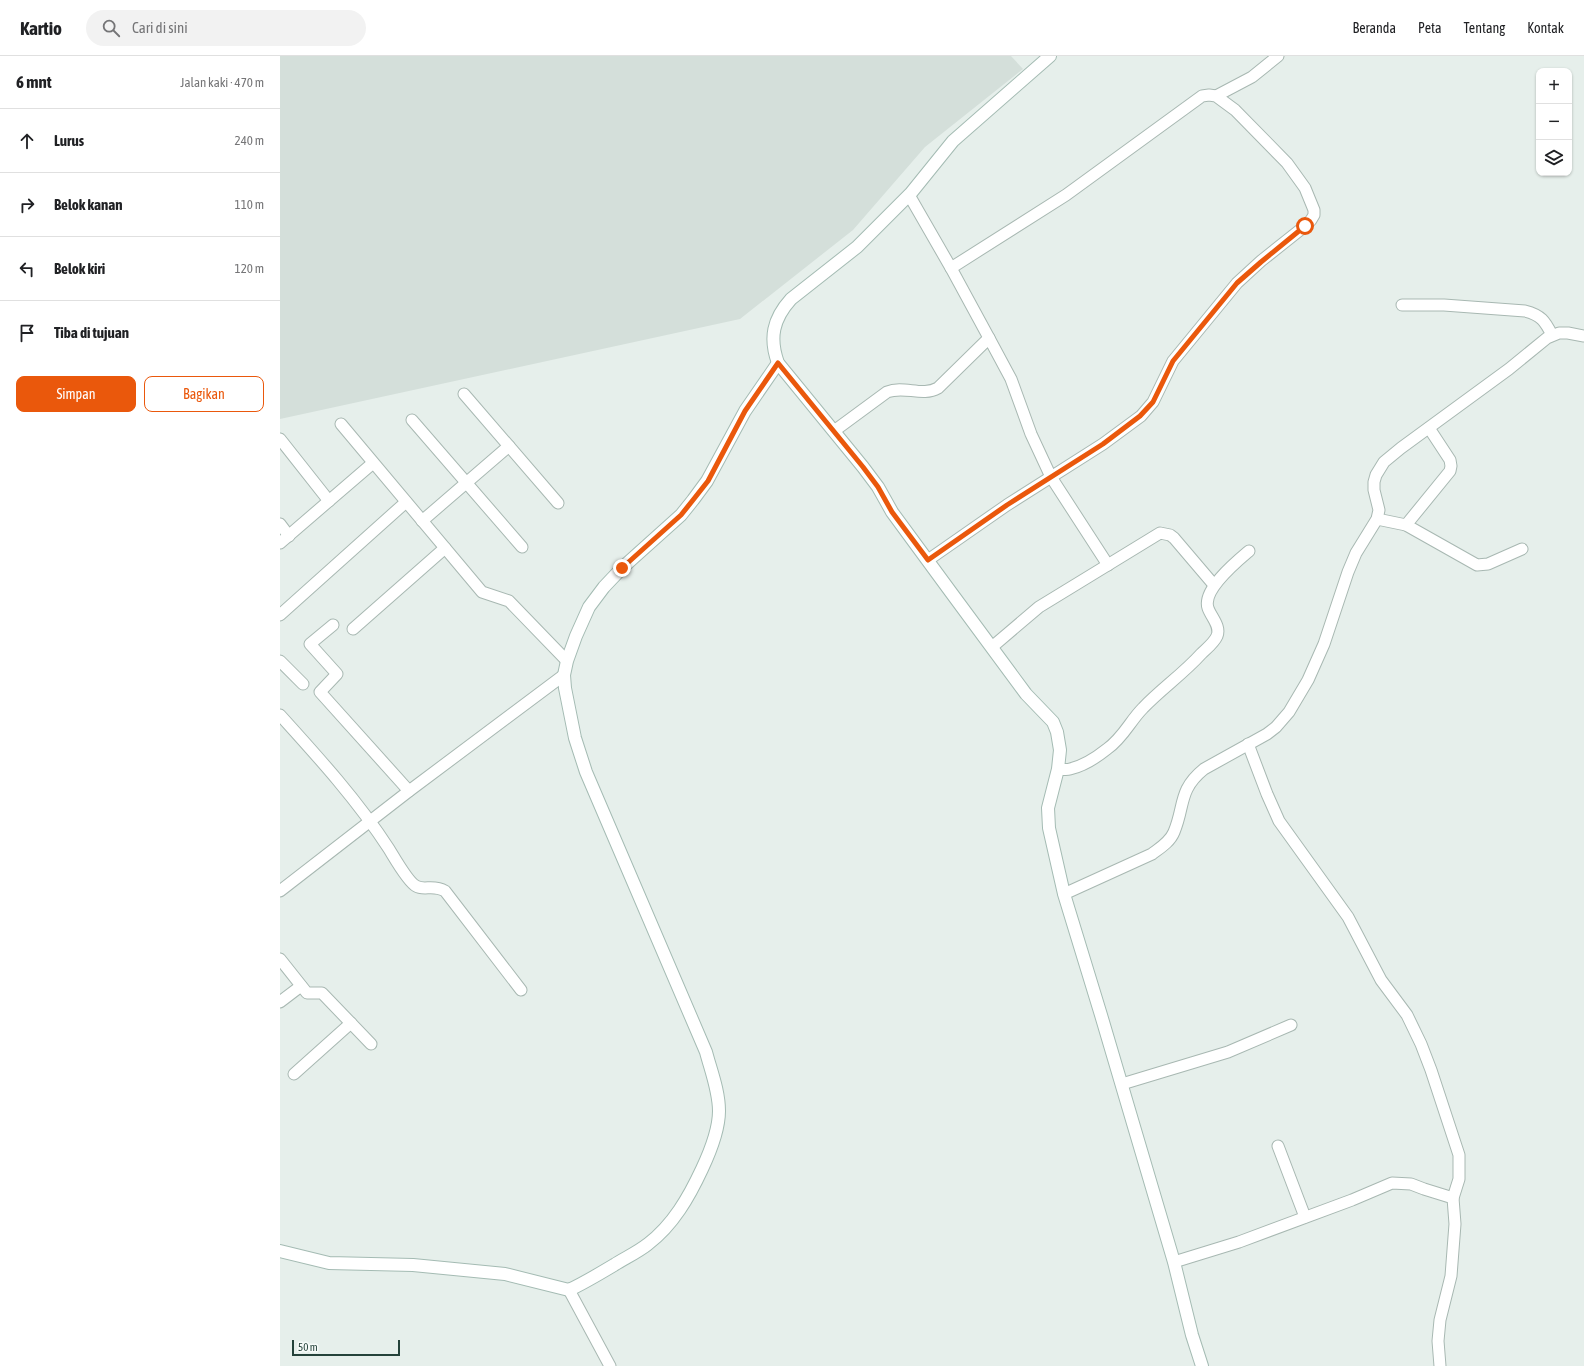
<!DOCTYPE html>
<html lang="id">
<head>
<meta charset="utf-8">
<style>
	:root { --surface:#fff; --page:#f2f2f2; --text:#202124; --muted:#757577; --line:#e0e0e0; --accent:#ea580c }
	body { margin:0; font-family:"Asap Condensed",sans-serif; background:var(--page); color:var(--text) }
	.controls { position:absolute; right:12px; top:12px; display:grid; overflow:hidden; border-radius:8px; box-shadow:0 1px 3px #0004 }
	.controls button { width:36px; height:36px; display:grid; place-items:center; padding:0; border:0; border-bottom:1px solid var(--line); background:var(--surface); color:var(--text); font:20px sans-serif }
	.scale { position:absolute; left:12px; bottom:10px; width:108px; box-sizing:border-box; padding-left:4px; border:2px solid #24423a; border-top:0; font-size:11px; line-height:14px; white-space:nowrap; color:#24423a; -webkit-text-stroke:3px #f7fbf9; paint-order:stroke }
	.stop { position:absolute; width:12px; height:12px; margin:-9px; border:3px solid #ea580c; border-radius:50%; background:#fff }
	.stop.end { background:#ea580c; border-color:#fff; box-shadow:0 1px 4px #0008 }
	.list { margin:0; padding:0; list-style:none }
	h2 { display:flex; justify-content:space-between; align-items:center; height:52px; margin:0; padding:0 16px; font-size:17px }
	h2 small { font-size:13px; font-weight:400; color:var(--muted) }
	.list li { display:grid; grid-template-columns:26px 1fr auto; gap:12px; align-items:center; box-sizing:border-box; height:64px; padding:0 16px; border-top:1px solid var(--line) }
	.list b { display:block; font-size:15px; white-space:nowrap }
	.list em { font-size:13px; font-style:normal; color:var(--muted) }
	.actions { display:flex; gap:8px; padding:12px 16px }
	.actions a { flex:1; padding:9px 0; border:1px solid var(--accent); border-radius:8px; text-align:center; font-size:14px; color:var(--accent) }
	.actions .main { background:var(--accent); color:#fff }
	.icon { flex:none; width:22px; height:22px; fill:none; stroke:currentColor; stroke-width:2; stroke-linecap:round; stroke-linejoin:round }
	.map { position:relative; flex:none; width:1304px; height:1310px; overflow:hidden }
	header { display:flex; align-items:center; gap:24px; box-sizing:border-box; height:56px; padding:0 20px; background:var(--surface); border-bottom:1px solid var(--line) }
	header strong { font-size:19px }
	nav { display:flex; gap:22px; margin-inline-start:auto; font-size:14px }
	.search { width:280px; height:36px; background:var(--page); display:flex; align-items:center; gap:10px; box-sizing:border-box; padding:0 14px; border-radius:22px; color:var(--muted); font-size:15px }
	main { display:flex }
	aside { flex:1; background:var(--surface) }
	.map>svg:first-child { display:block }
	.built { fill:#d4dfda }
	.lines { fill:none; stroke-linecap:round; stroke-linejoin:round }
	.street-casing { stroke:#a8b8b2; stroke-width:13 }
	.secondary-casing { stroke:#a4bbb3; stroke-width:14 }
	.street { stroke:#fff; stroke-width:11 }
	.secondary { stroke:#fff; stroke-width:12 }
	.route { stroke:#ea580c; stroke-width:5 }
</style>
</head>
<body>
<header>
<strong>Kartio</strong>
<div class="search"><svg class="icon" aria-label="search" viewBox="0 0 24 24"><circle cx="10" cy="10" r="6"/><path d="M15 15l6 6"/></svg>Cari di sini</div>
<nav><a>Beranda</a><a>Peta</a><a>Tentang</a><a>Kontak</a></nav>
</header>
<main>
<aside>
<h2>6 mnt<small>Jalan kaki · 470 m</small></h2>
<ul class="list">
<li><svg class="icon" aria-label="ahead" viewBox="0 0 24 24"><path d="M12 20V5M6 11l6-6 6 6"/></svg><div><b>Lurus</b></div><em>240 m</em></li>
<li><svg class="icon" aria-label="right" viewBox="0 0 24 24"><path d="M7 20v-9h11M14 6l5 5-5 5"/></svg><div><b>Belok kanan</b></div><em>110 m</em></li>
<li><svg class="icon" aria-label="left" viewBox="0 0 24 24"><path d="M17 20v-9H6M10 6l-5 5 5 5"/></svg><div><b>Belok kiri</b></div><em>120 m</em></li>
<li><svg class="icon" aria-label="arrive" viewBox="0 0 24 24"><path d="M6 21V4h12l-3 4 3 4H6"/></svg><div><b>Tiba di tujuan</b></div></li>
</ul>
<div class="actions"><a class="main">Simpan</a><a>Bagikan</a></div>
</aside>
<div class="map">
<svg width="1304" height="1310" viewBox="0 0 1304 1310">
	<rect width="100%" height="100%" fill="#e6efeb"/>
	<path class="built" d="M0,0H731L743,13L645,91L573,174L460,263L0,363Z"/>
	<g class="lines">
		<g class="street-casing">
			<g id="street">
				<path d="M936,40L972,21L998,0"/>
				<path d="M629,139L671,212L709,282"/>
				<path d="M1122,249H1164L1245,255C1261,259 1265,265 1272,279"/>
				<path d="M184,338L278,447"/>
				<path d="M132,364L242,491"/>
				<path d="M61,368L202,536L229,545L287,605"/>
				<path d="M554,375L607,336C624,329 642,341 658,332L709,282L731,323L751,378L771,421L828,509"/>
				<path d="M0,383L49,445"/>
				<path d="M1097,463L1126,469L1197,509L1208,508L1242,493"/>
				<path d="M142,465L229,390"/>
				<path d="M0,468L9,480"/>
				<path d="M1126,469L1170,415L1171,410L1170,404L1149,372"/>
				<path d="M0,487L93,407"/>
				<path d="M648,504L727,449L823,388L861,360L873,346L893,305L957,227L981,205L1025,170L1031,164L1034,159V154L1025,132L1007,107L955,54L936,40L929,39L922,40L786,139L671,212"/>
				<path d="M0,559L126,446"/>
				<path d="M53,569L30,588L57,618L40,636L129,735"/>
				<path d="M73,573L165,492"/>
				<path d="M712,591L759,551L880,477L890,479L894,482L934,529"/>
				<path d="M0,605L23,628"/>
				<path d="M0,659C39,702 78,745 109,793C114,801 128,826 136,830C144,835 153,828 165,835L241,934"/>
				<path d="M968,688L987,738L999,765L1068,861L1101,924L1127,959L1141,988L1151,1014L1179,1099V1123L1173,1142"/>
				<path d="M778,713C782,713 786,714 790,713C803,710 817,701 827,693C843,682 850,665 863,652C881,633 903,618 921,598C926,593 934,587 937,580C941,570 931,561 928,552C922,534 956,506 969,495"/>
				<path d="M0,835L129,735L284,619"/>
				<path d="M784,838L872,798C880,792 890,786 894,776C905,750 898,734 924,713L987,678L996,671L1009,656L1028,624L1044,588L1068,516L1076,497L1097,463L1099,454L1094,434V426L1096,419L1104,406L1121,392L1229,313L1267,282L1279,277H1288L1304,280"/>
				<path d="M0,903L27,937H42L91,988"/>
				<path d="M0,946L21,930"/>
				<path d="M14,1018L71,967"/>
				<path d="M842,1028L948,996L1011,969"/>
				<path d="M998,1090L1025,1161"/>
				<path d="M894,1206L959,1186L1072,1144L1112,1127L1131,1128L1144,1133L1173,1142L1175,1168L1171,1220L1160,1264L1158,1285L1160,1310"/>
				<path d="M289,1234L330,1310"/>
			</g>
		</g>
		<g class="secondary-casing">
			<g id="secondary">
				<path d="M770,0L673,85L631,137L577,191L511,243C493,263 489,282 498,307L583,411L598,431L612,456L670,535L746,638L773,666L777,676L780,694L778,713L768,752L769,772L784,838L821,959L894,1206L912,1279L922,1310"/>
				<path d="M0,1195L49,1207L133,1209L225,1218L289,1234C304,1227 319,1218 334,1209C345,1202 358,1196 368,1188C393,1169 409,1141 422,1113C430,1096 439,1074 439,1055C439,1035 431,1015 426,996L306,716L295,682L285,632L284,619L287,605L296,580L309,551L324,531L342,512L401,459L413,444L427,425L465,355L498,307"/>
			</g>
		</g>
		<use href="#street" class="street"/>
		<use href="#secondary" class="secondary"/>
	</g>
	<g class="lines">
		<path class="route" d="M342,512L401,459L413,444L428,425L465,355L498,307L583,411L598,431L612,456L648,504L727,449L823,388L860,360L873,346L893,305L957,227L981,206L1025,170"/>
	</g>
</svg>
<div class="controls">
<button>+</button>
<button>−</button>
<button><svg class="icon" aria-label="layers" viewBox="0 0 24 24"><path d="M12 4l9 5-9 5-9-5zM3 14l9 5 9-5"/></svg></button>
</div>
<div class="scale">50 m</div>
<div class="stop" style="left:1025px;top:170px"></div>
<div class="stop end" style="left:342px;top:512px"></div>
</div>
</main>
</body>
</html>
